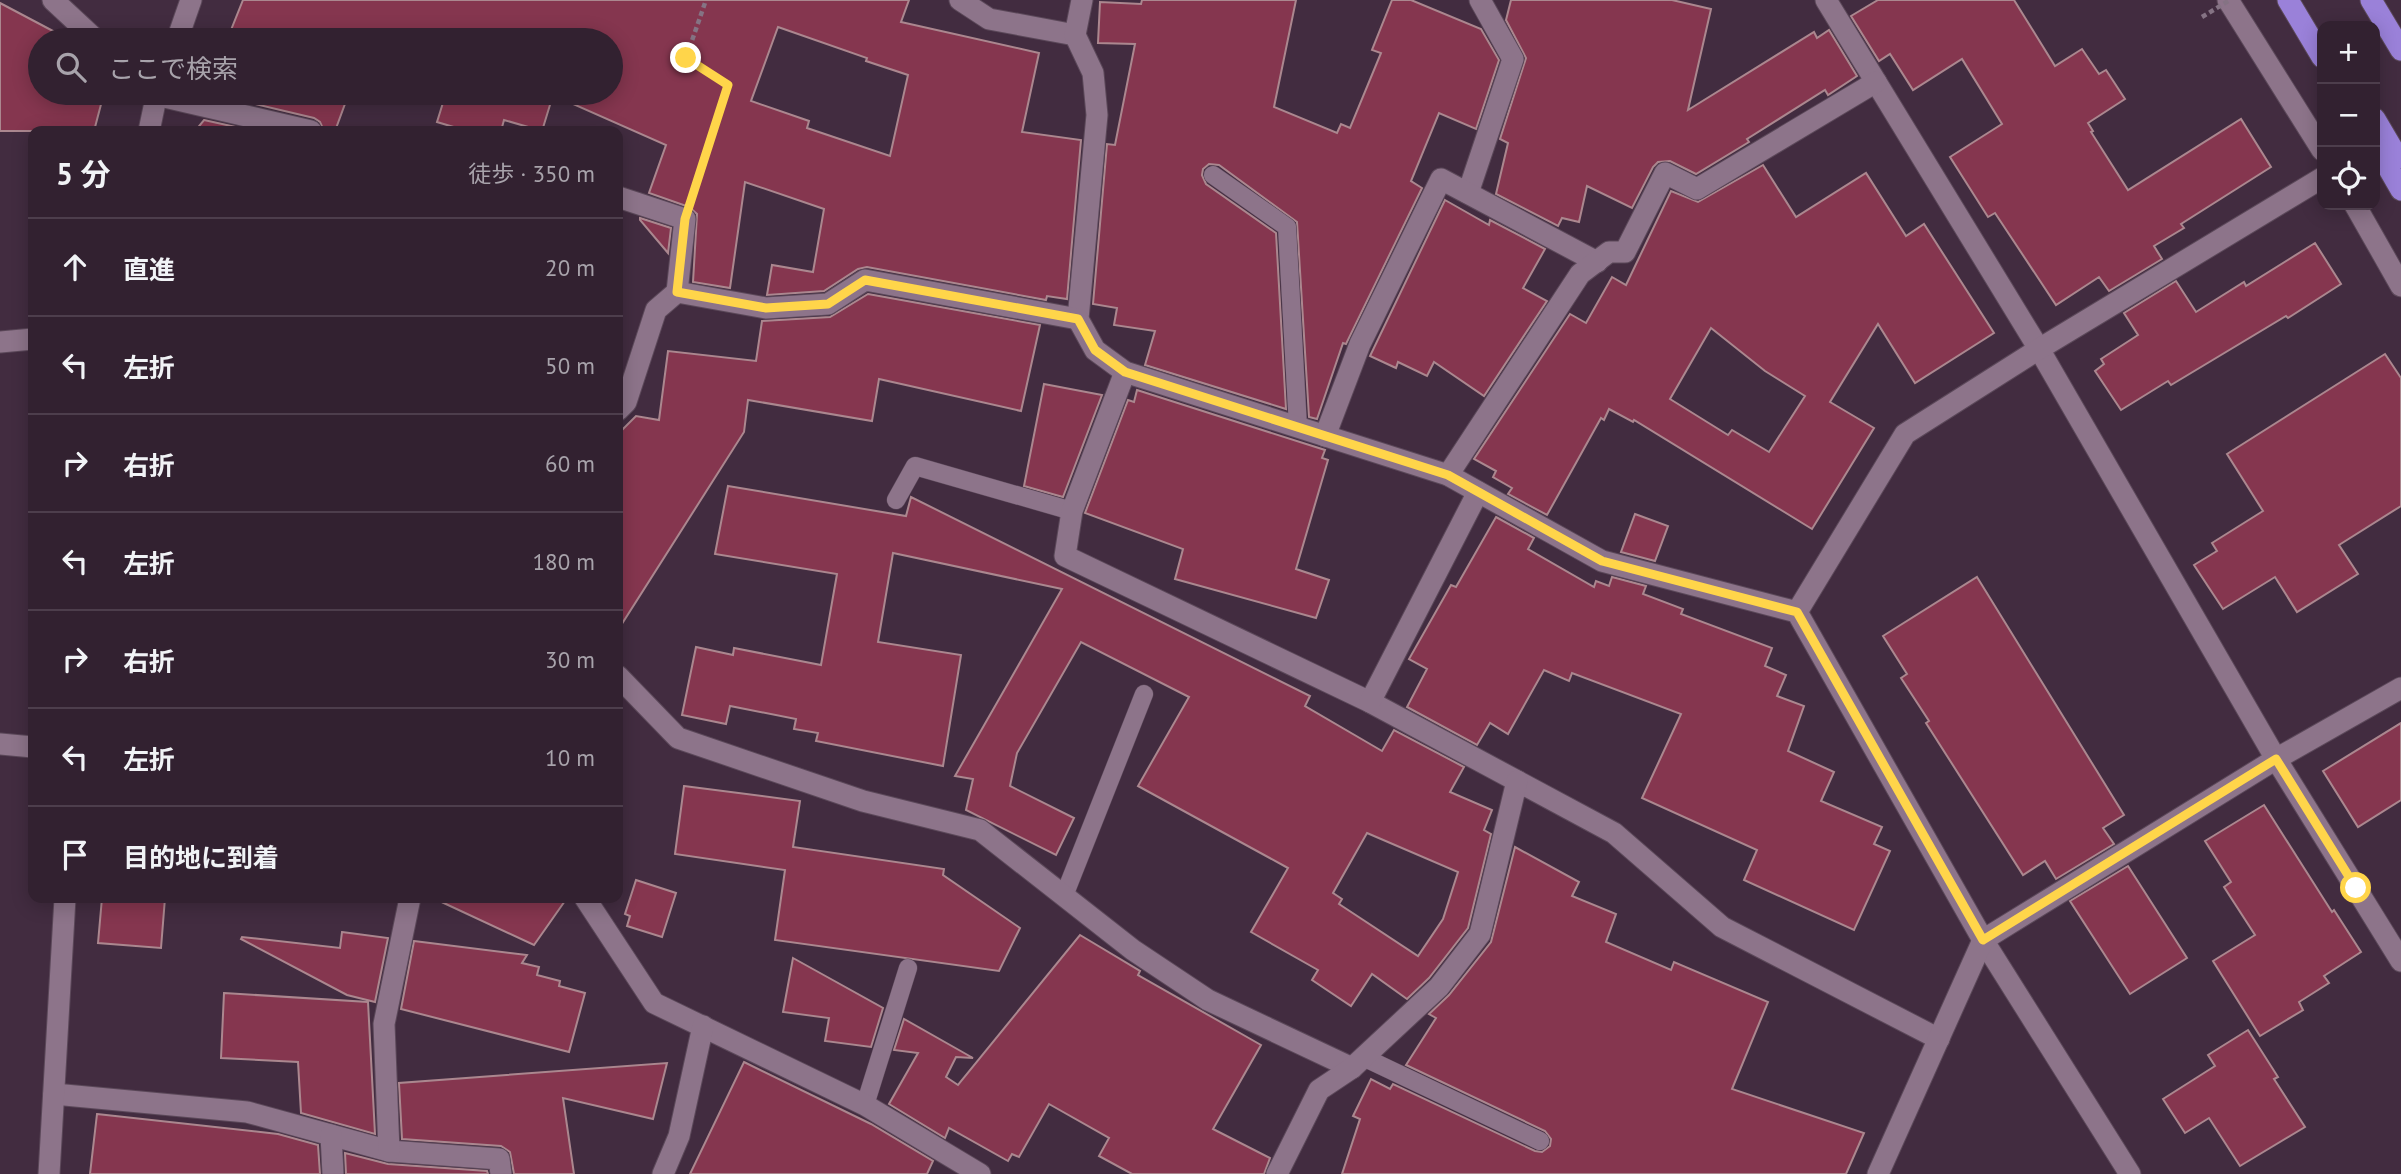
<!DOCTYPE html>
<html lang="ja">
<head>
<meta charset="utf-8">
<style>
	:root { --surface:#322130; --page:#3a2938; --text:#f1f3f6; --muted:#a8a3ab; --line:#4d3e4c }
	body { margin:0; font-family:"PT Sans","Noto Sans JP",sans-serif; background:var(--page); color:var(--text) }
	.controls { position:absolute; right:21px; top:21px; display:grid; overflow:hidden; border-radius:14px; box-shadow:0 4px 18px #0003 }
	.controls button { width:63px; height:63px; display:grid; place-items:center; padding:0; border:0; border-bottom:2px solid var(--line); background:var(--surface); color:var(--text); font:35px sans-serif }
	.stop { position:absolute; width:21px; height:21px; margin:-16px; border:5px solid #ffd54a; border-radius:50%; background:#fff }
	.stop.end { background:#ffd54a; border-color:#fff; box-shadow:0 2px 7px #0008 }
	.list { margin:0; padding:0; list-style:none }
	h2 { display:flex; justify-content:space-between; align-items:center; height:91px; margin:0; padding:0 28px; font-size:30px }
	h2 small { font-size:23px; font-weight:400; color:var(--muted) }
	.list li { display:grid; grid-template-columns:46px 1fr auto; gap:21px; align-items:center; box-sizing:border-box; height:98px; padding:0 28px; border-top:2px solid var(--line) }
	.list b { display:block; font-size:26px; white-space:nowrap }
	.list em { font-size:23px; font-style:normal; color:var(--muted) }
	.icon { flex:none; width:38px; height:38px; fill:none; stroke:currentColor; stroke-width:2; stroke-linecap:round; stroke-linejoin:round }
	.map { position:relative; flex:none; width:2401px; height:1174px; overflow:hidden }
	.search { position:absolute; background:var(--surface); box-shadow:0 4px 18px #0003; left:28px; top:28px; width:595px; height:77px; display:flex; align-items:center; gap:18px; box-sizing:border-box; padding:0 24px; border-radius:38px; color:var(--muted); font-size:26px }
	.panel { position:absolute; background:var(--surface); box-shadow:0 4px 18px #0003; left:28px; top:126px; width:595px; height:777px; border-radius:14px }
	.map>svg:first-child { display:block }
	.building { fill:#85364f; stroke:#ab878f; stroke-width:2; fill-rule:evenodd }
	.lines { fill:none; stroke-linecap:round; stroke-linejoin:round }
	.lane-casing { stroke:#5b4859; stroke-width:19 }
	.street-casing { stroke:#5b4859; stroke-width:23 }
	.highway-casing { stroke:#5b4859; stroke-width:23 }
	.path { stroke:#857384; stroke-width:4.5; stroke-dasharray:5 3.5; stroke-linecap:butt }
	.lane { stroke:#8d748a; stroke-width:18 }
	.street { stroke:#8d748a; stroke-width:21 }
	.highway { stroke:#9a81d9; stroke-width:21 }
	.path-bridge { stroke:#857384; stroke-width:4.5; stroke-dasharray:5 3.5; stroke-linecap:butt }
	.route { stroke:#ffd54a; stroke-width:9 }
</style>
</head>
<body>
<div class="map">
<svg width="2401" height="1174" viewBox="0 0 2401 1174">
	<rect width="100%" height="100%" fill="#422c40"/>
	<g class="building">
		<path d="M243,0H909L901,22L1039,53L1022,132L1081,140L1067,299L1047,296L1046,300L867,267L858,269L824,291L767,295L772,265L813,272L824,209L745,182L730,288L693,282L697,214L689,207L649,193L666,145L553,95L542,131L504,120L501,131H467L437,122L446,93H444H611V40H227ZM778,27L867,58L866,61L908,75L890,156L807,128L809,121L751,101Z"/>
		<path d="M1142,0H1296L1274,107L1337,133L1341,124L1350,128L1381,53L1372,50L1392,0H1411L1481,29L1499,60L1476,129L1439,113L1411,181L1422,188L1346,344L1343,343L1317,419L1309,417L1297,222L1219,165L1209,164L1203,169L1202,175L1206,184L1276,233L1286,409L1145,365L1155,331L1114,325L1117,308L1093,304L1107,144L1115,145L1135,44L1098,43L1100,2L1141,4Z"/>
		<path d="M1511,0H1672L1711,9L1688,110L1814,32L1817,38L1829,30L1857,76L1828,95L1825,90L1747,139L1749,142L1696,174L1670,161L1658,162L1653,167L1632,208L1587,186L1579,222L1562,218L1558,226L1496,194L1508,143L1500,139L1526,58L1506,20Z"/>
		<path d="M1878,0H2014L2055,66L2082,49L2099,74L2106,70L2125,99L2088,123L2093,131L2091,132L2128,190L2241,119L2271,167L2181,224L2184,228L2154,246L2162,259L2109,291L2099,277L2056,305L1995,213L1988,217L1950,157L2002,124L1962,59L1913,90L1890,54L1879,61L1851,16Z"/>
		<path d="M0,3L70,40H40V93H104L94,131H0Z"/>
		<path d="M209,93H349L335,131H324L320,122L314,118Z"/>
		<path d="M204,120L254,131H195Z"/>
		<path d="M1763,165L1796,217L1866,173L1906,236L1924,224L1994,333L1915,383L1878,324L1830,402L1874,428L1812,529L1634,420L1633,422L1609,409L1604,420L1601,418L1547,515L1508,494L1512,488L1493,477L1496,471L1474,459L1570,314L1586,323L1612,277L1626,285L1671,191L1698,202ZM1711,328L1765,371L1805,396L1769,452L1732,430L1728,435L1670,399Z"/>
		<path d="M1445,200L1489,225L1490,220L1545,249L1523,288L1547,301L1484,396L1434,362L1427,376L1398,362L1396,368L1370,356Z"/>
		<path d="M640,218L671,228L668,253L640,220Z"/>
		<path d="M2315,243L2341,284L2288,318L2286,316L2171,385L2168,381L2121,410L2095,371L2104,364L2101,359L2138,335L2124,313L2176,281L2196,312L2244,282L2246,286Z"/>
		<path d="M868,294L1040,325L1021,411L879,379L872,421L748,400L744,432L618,630V434L636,416L659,420L668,351L756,361L762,321L830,317Z"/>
		<path d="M2385,354L2401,378V506L2339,545L2358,574L2297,612L2275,577L2223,609L2194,565L2217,551L2212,543L2263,511L2227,454Z"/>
		<path d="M1044,384L1102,395L1063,497L1024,486Z"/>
		<path d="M1137,390L1325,450L1322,458L1328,460L1296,569L1329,580L1316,618L1175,579L1183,549L1085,513L1128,400L1134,402Z"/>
		<path d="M728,486L906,516L911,497L1310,696L1305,706L1382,751L1394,730L1464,767L1450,792L1492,810L1484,830L1491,834L1468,928L1429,978L1407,999L1372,974L1351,1006L1312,980L1318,970L1251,932L1288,868L1138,786L1189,697L1081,642L1017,753L1010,786L1074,818L1056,855L966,810L973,779L955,776L1062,589L893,553L878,642L961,655L943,766L816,741L818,733L794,729L796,719L730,706L726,724L682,715L696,647L733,655L734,648L821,665L837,574L715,554ZM1367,833L1458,872L1443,919L1418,956L1339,904L1342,899L1333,893Z"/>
		<path d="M1635,514L1668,526L1655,561L1621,552Z"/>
		<path d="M1496,517L1534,538L1528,549L1594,587L1596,581L1609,586L1612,577L1646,586L1643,594L1683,609L1681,614L1772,648L1765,666L1786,675L1777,696L1804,706L1788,751L1834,772L1821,801L1882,827L1874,844L1890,851L1854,930L1744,880L1757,850L1642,798L1681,714L1572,673L1569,681L1544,670L1508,734L1490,723L1477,745L1407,707L1427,669L1409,659L1451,585L1456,587Z"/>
		<path d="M1977,577L2124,815L2103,828L2114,844L2056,879L2045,861L2023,875L1926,723L1929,721L1901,678L1907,674L1883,636Z"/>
		<path d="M2401,723V800L2358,827L2323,771Z"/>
		<path d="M684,786L800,801L793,847L944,869L943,875L1020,928L999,971L775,940L785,870L675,854Z"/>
		<path d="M2264,805L2332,912L2334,910L2361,952L2324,976L2329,983L2299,1002L2303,1010L2260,1036L2213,961L2255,935L2224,887L2231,882L2205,841Z"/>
		<path d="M1515,847L1579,882L1572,896L1616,914L1606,942L1671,970L1674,962L1768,1002L1732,1089L1864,1133L1846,1174H1342L1360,1119L1353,1116L1371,1079L1390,1089L1393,1084L1535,1151L1542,1152L1550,1146L1551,1139L1545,1131L1406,1065L1436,1018L1429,1014L1449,995L1491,942Z"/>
		<path d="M2128,866L2187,958L2130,994L2070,901Z"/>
		<path d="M636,880L676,893L662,937L627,926L630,916L625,914Z"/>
		<path d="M102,898H165L161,948L98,943Z"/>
		<path d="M433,898H567L534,945Z"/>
		<path d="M342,932L388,938L375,1002L347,995L241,939L242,937L340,948Z"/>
		<path d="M1080,935L1140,971L1138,975L1261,1045L1213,1129L1270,1158L1264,1174H1132L1099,1156L1109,1138L1049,1104L1019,1157L1012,1154L1008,1161L949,1128L945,1138L889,1104L918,1053L894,1050L904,1019L973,1058L956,1057L946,1077L958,1085Z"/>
		<path d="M414,941L527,955L522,963L539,967L537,975L560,981L559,986L585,993L569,1052L401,1009Z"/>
		<path d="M793,958L883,1008L871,1047L825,1041L829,1018L783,1012Z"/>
		<path d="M224,993L368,1002L375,1134L301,1113L298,1062L221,1058Z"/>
		<path d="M2248,1030L2278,1077L2274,1079L2305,1127L2240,1166L2209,1118L2185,1133L2163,1099L2215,1066L2208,1055Z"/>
		<path d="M744,1062L871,1124L933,1161L927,1174H690Z"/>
		<path d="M667,1063L653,1119L563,1098L574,1174H514L510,1152L501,1146L402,1139L399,1083Z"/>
		<path d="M97,1114L278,1134L318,1145L320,1174H90Z"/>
		<path d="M345,1153L388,1164L487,1171L488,1174H346Z"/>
	</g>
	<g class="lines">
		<g class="lane-casing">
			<g id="lane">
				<path d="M1213,175L1287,227L1298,427"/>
				<path d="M896,500L915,466L1072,511"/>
				<path d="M1064,896L1144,694"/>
				<path d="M1363,1057L1540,1141"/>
				<path d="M865,1105L908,968"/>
			</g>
		</g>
		<g class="street-casing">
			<g id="street">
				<path d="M53,0L96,40"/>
				<path d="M960,0L989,19L1075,35"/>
				<path d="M1082,0L1075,35L1093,73L1097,115L1078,319L1095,350L1125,372L1448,475L1602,561L1797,612L1983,940L2130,1174"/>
				<path d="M1826,0L2039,349L2276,759L2401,961"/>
				<path d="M2228,0L2322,150"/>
				<path d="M177,40L191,0"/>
				<path d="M153,93L156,95L311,131"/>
				<path d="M149,131L157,93"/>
				<path d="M1468,193L1513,59L1480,0"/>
				<path d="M618,197L685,219L677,292L656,310L626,402L618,410"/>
				<path d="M2355,205L2401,286"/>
				<path d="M677,292L766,308L828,304L865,280L1078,319"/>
				<path d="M0,342L33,339"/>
				<path d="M1125,372L1072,511L1065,556L1370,702L1614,833L1722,927L1939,1039"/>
				<path d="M1325,436L1360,344L1441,179L1597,262"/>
				<path d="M1448,475L1580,274L1609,252H1625L1665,173L1697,189L1876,82"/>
				<path d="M1797,612L1905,434L2039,349L2322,178"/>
				<path d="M618,676L678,738L863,801L980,830L1133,950L1208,1000L1352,1068"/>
				<path d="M1370,702L1478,492"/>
				<path d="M0,744L33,747"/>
				<path d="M585,898L654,1003L865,1105L980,1174"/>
				<path d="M54,1094L247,1112L389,1151L499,1159L501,1174"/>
				<path d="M331,1135L333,1174"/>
				<path d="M389,1151L384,1024L410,898"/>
				<path d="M49,1174L65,898"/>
				<path d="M663,1174L679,1136L703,1026"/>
				<path d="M1277,1174L1319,1090L1352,1068L1439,987L1480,934L1517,781"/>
				<path d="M1878,1174L1983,940L2276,759L2401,688"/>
			</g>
		</g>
		<g class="highway-casing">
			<g id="highway">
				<path d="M2288,0L2322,57"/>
				<path d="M2371,0L2401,50"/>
				<path d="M2375,119L2398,158"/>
				<path d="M2375,145L2401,190"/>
			</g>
		</g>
		<path class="path" d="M695,189L728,84L686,58L706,0"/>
		<use href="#lane" class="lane"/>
		<use href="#street" class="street"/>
		<use href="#highway" class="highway"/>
		<path class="path-bridge" d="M2202,17L2230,0"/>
	</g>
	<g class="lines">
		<path class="route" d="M686,58L728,85L685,219L677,292L766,308L828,304L865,280L1078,319L1095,350L1125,372L1448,475L1602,561L1797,612L1983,940L2276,759L2356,888"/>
	</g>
</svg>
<div class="controls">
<button>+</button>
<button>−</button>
<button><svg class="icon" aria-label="locate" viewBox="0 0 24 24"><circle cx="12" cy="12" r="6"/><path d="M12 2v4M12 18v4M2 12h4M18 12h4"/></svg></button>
</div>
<div class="stop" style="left:2356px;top:888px"></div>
<div class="stop end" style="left:686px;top:58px"></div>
<div class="search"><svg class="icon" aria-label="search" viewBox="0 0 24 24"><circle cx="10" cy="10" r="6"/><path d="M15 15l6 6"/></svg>ここで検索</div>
<section class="panel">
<h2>5 分<small>徒歩 · 350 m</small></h2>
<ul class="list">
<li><svg class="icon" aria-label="ahead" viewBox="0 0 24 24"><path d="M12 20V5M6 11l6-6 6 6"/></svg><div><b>直進</b></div><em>20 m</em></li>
<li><svg class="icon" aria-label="left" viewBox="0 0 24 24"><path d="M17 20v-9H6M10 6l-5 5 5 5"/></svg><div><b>左折</b></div><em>50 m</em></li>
<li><svg class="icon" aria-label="right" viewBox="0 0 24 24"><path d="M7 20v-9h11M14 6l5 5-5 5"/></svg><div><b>右折</b></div><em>60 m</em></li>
<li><svg class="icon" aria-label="left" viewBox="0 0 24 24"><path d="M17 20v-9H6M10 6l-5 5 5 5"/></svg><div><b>左折</b></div><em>180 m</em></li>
<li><svg class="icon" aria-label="right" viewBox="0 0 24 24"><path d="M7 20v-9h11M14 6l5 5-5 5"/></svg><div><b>右折</b></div><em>30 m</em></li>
<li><svg class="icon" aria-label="left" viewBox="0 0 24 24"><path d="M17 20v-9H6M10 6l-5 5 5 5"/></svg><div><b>左折</b></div><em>10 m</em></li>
<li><svg class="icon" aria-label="arrive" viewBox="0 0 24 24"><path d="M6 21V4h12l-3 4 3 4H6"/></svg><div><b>目的地に到着</b></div></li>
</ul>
</section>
</div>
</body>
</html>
